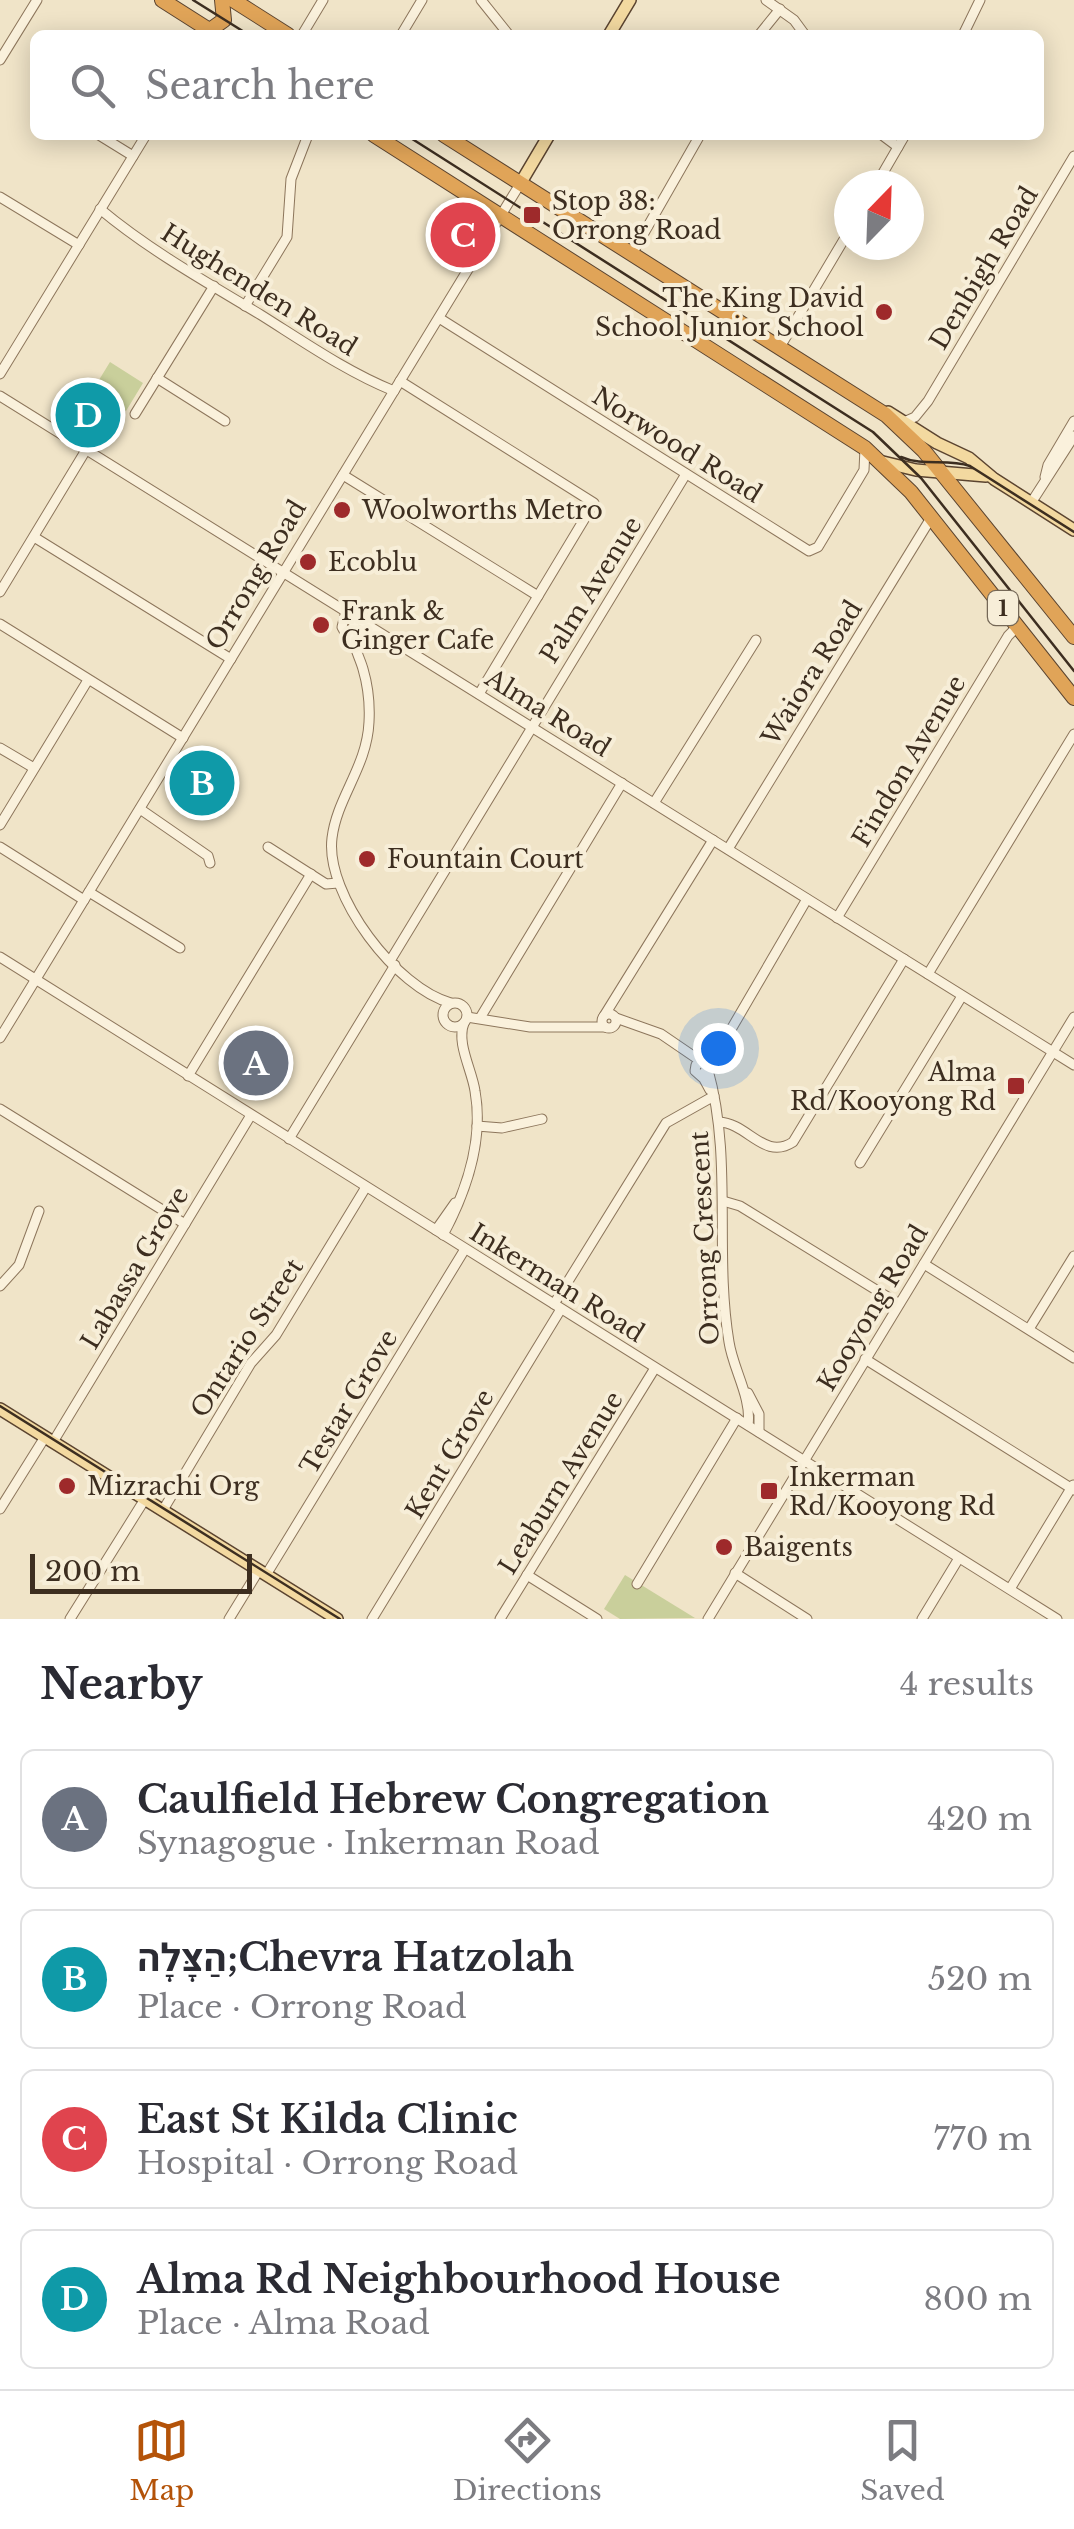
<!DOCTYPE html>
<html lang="en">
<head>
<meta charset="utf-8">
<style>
	:root { --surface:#fff; --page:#f7f7f7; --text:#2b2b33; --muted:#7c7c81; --line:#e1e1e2; --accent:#b45309 }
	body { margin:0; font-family:"Libre Baskerville",Heebo,serif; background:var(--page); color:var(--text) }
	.compass { position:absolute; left:834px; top:170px; width:90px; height:90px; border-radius:50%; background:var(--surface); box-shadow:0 5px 25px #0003; rotate:23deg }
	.scale { position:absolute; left:30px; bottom:25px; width:222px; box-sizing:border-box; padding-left:10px; border:5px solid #3d2e20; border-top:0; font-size:28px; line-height:35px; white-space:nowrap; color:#3d2e20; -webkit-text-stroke:8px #f7eed8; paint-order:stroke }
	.you { position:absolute; left:718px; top:1048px; width:35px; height:35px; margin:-25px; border:8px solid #fff; border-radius:50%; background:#1a73e8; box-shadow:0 0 0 15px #1a73e833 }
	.badge { display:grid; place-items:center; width:65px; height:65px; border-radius:50%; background:var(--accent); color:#fff; font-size:32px; font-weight:700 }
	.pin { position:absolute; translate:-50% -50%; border:5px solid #fff; box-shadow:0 2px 10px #0006 }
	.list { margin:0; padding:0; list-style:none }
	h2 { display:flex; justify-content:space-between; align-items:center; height:130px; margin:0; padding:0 40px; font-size:42px }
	h2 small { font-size:32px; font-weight:400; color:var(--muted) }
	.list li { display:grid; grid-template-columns:65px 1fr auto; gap:30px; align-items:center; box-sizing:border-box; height:140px; margin:0 20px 20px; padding:0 20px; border:2px solid var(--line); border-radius:15px }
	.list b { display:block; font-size:38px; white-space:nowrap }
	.list p { margin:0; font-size:32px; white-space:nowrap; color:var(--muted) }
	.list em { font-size:32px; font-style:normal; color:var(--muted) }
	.icon { flex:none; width:55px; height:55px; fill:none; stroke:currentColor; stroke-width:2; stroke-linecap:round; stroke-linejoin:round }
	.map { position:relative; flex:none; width:1074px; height:1619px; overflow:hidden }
	.search { position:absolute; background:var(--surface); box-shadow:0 5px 25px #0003; left:30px; right:30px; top:30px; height:110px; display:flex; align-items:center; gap:25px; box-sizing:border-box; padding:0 35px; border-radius:15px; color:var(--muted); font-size:38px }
	.sheet { height:770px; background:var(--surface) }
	nav { display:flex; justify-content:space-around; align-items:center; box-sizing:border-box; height:140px; border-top:2px solid var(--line); background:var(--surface); font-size:28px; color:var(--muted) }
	nav a { display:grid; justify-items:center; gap:5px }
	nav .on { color:var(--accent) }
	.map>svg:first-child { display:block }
	.green { fill:#c9cf9b }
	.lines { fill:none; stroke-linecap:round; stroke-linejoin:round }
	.minor-casing { stroke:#8d765c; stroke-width:11 }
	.major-casing { stroke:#5b4430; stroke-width:14 }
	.highway-casing { stroke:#5b4430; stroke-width:16 }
	.minor { stroke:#faf1dc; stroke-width:9 }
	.major { stroke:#f3d9a0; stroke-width:11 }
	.highway { stroke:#e0a458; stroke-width:14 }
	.tram { stroke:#3d2e20; stroke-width:2.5 }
	.poi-dot { fill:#9e2a2b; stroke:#f7eed8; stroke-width:4 }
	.labels { text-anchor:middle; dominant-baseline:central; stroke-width:8; stroke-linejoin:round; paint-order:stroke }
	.shield { fill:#f7eed8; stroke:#756857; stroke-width:2.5 }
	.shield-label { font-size:22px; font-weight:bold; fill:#3d2e20 }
	.poi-label { font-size:25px; fill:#3d2e20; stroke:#f7eed8; text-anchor:start }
	.street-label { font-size:25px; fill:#3d2e20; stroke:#f7eed8 }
</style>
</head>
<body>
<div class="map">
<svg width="1074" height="1619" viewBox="0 0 1074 1619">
	<rect width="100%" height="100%" fill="#f0e4c8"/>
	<g class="green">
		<path d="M110,362L143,383L126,411L120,408L99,443L72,424Z"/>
		<path d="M625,1575L695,1618L620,1619L604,1609Z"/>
	</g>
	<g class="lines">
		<g class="minor-casing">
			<g id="minor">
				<path d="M481,0L509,35"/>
				<path d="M766,0L794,20L805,35"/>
				<path d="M302,35L323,0"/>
				<path d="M401,35L422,0"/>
				<path d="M759,35L780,9"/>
				<path d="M963,35L980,0"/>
				<path d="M0,60L37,0"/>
				<path d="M99,135L133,156"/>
				<path d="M882,135L898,147"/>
				<path d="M876,185L905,135"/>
				<path d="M0,197L79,245"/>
				<path d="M100,209C149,250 206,282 261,315C304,342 347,372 394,391"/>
				<path d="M632,254L700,135"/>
				<path d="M245,306L287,237L291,179L308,135"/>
				<path d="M439,318L809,551L818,547L864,470L865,448"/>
				<path d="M780,347L849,231"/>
				<path d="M0,374L146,135"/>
				<path d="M157,378L225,421"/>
				<path d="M400,381L594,503L479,694"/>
				<path d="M0,396L1074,1065"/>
				<path d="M135,414L214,286"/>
				<path d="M906,421L915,417L928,401L1074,156"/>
				<path d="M343,475L538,596"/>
				<path d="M1045,477L1048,465L1074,421"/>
				<path d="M1031,503L1074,436"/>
				<path d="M34,537L231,659"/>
				<path d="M0,592L86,450"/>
				<path d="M346,611L342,627L352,645"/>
				<path d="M357,618C355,623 352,627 352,632C352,644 360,658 363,669C368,686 370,704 369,722C367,767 337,797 332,838C325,895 397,989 451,1003"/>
				<path d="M0,624L183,738"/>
				<path d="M0,748L34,768"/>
				<path d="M654,803L756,640"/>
				<path d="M140,809L208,856L210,863"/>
				<path d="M0,825L88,680"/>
				<path d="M0,847L84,900"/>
				<path d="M268,847L326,884L338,883"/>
				<path d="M728,849L931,518"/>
				<path d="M89,892L180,948"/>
				<path d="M837,918L1008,636L1017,627"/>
				<path d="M0,957L1057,1619"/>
				<path d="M390,961L686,474"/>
				<path d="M928,974L1074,734"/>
				<circle cx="455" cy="1015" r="12"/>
				<circle cx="609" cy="1021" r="7"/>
				<path d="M604,1016L713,840"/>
				<path d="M467,1017L530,1027H605"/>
				<path d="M480,1018L622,783"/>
				<path d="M616,1018L661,1034L702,1062"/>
				<path d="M0,1038L520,184"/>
				<path d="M708,1069L807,899"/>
				<path d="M708,1070C733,1159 714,1252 729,1342C733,1369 752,1398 748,1425"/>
				<path d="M700,1075L708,1070L702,1062L696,1065L695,1071L704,1079L710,1090"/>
				<path d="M188,1076L311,874"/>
				<path d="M0,1109L185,1224"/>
				<path d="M719,1122C748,1123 764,1161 793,1142L904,959"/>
				<path d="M477,1126L502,1128L542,1119"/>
				<path d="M289,1139L395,965"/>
				<path d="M860,1163L962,996"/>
				<path d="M723,1201L740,1206L899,1304"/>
				<path d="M436,1230L455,1203"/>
				<path d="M443,1235C466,1192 484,1141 475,1091C472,1070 456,1043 464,1023"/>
				<path d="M924,1264L1074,1358"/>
				<path d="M0,1286L19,1265L39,1211"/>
				<path d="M554,1304L666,1123L714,1096"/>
				<path d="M1029,1329L1074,1256"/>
				<path d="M865,1359L1074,1490"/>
				<path d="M748,1393L759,1414V1432"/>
				<path d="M53,1442L251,1115"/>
				<path d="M0,1509L45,1437"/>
				<path d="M163,1510L251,1363L276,1335L366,1187"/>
				<path d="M735,1573L807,1619"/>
				<path d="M266,1575L465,1249"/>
				<path d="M527,1575L597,1619"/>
				<path d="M637,1584L737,1418"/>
				<path d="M1010,1589L1073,1485"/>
				<path d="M70,1619L145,1499"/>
				<path d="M229,1619L259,1570"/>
				<path d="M372,1619L561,1309"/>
				<path d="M500,1619L655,1368"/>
				<path d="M708,1619L1074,1017"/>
				<path d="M922,1619L959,1558"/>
			</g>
		</g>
		<g class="major-casing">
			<g id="major">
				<path d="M609,35L630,0"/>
				<path d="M520,184L549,135"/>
				<path d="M888,412L937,443L969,458L994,479L1074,530"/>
				<path d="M883,462L916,470L986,476"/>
				<path d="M0,1409L337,1619"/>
			</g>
		</g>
		<g class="highway-casing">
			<g id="highway">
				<path d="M162,0L217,35"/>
				<path d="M233,0L288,35"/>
				<path d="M210,30L224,20L222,0"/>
				<path d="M374,135L865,448L911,492L1074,698"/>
				<path d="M444,135L886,415L924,451L1074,637"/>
			</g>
		</g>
		<use href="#minor" class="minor"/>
		<use href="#major" class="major"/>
		<use href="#highway" class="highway"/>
		<g class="tram">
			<path d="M193,0L249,35"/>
			<path d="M406,135L873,432L921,478L1074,671"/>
			<path d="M901,457C923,467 947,458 970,466L1074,532"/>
			<path d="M0,1406L340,1619"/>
		</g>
	</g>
	<g class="poi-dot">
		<rect x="522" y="205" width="20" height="20" rx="5"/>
		<circle cx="884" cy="312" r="10"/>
		<circle cx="342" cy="510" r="10"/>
		<circle cx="308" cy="562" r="10"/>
		<circle cx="321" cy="625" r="10"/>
		<circle cx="367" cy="859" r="10"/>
		<rect x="1006" y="1076" width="20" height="20" rx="5"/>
		<circle cx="67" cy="1486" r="10"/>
		<rect x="759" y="1481" width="20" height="20" rx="5"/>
		<circle cx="724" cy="1547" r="10"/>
	</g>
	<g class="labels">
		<rect class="shield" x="988" y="591" width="30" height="34" rx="8"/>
		<g class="shield-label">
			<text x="1003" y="608">1</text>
		</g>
		<g class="poi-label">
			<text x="552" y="201">Stop 38:<tspan x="552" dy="29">Orrong Road</tspan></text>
			<text x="864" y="298" text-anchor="end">The King David<tspan x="864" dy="29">School Junior School</tspan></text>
			<text x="362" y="510">Woolworths Metro</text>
			<text x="328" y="562">Ecoblu</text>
			<text x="341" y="611">Frank &amp;<tspan x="341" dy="29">Ginger Cafe</tspan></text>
			<text x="387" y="859">Fountain Court</text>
			<text x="996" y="1072" text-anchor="end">Alma<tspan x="996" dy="29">Rd/Kooyong Rd</tspan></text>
			<text x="789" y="1477">Inkerman<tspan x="789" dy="29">Rd/Kooyong Rd</tspan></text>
			<text x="87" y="1486">Mizrachi Org</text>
			<text x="744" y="1547">Baigents</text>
		</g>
		<g class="street-label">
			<text transform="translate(984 268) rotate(-59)">Denbigh Road</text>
			<text transform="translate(259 290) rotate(32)">Hughenden Road</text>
			<text transform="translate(677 445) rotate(32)">Norwood Road</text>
			<text transform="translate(256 575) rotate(-59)">Orrong Road</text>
			<text transform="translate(591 590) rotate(-58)">Palm Avenue</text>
			<text transform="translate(812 673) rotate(-58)">Waiora Road</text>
			<text transform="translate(548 713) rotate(32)">Alma Road</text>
			<text transform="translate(909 761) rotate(-59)">Findon Avenue</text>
			<text transform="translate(705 1238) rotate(-93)">Orrong Crescent</text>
			<text transform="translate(135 1268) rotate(-59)">Labassa Grove</text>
			<text transform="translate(557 1283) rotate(32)">Inkerman Road</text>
			<text transform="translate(873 1308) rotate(-59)">Kooyong Road</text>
			<text transform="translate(247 1338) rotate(-57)">Ontario Street</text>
			<text transform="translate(349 1402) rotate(-59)">Testar Grove</text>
			<text transform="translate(450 1454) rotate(-59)">Kent Grove</text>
			<text transform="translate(561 1483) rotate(-58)">Leaburn Avenue</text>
		</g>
	</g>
</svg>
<svg class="compass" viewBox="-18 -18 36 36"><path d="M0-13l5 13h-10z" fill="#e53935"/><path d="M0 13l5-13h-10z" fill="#7c7c81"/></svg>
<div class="scale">200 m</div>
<div class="you"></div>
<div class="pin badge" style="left:256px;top:1063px;background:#6b7280">A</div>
<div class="pin badge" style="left:202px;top:783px;background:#0f9aa8">B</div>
<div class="pin badge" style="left:463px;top:235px;background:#e0444e">C</div>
<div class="pin badge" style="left:88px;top:415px;background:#0f9aa8">D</div>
<div class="search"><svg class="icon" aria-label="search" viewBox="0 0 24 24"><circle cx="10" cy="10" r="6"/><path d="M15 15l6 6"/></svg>Search here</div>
</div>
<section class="sheet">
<h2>Nearby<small>4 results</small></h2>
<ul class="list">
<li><span class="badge" style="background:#6b7280">A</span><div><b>Caulfield Hebrew Congregation</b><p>Synagogue · Inkerman Road</p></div><em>420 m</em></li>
<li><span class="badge" style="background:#0f9aa8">B</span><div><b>הַצָּלָה;Chevra Hatzolah</b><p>Place · Orrong Road</p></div><em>520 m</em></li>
<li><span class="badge" style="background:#e0444e">C</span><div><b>East St Kilda Clinic</b><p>Hospital · Orrong Road</p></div><em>770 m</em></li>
<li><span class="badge" style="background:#0f9aa8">D</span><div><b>Alma Rd Neighbourhood House</b><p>Place · Alma Road</p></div><em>800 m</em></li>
</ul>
</section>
<nav>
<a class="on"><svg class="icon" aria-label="map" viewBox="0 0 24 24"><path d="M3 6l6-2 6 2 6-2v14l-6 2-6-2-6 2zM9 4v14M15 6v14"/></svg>Map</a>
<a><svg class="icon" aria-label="directions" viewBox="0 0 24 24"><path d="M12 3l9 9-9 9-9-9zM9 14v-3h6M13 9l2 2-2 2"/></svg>Directions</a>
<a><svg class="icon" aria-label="saved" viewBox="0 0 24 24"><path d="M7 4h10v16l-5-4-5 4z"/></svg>Saved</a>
</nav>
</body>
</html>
